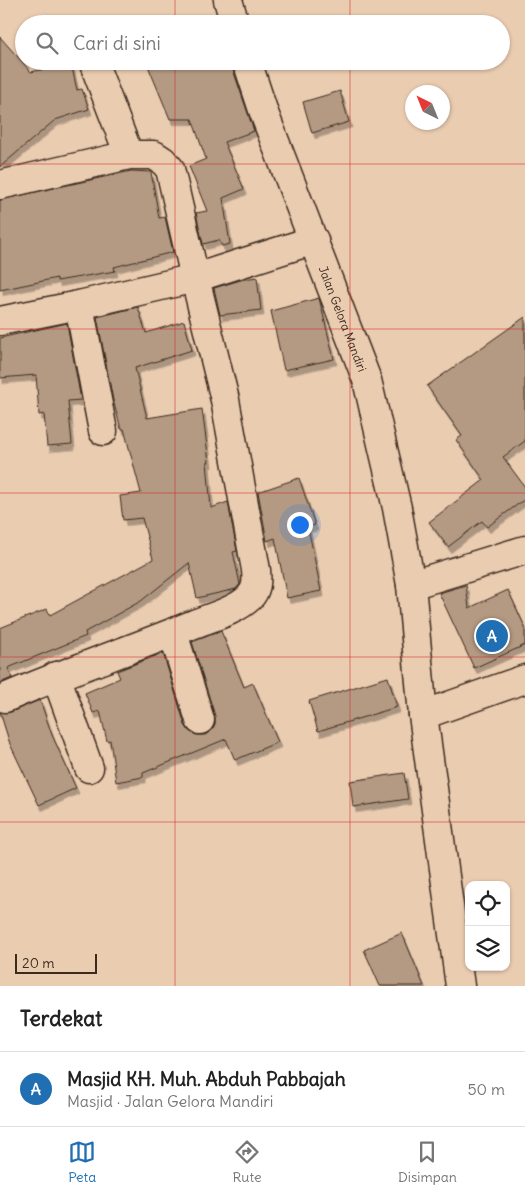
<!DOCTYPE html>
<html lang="id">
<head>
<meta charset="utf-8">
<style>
	:root { --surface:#fff; --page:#f2f2f2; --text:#222; --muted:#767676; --line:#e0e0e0; --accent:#1f6fb2 }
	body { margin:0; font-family:Delius,sans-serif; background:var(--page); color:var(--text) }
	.controls { position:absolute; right:15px; bottom:15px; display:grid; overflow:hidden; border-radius:10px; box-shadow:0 1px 4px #0004 }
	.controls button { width:45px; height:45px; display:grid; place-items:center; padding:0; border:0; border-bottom:1px solid var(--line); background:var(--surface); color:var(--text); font:25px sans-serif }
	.compass { position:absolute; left:405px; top:85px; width:45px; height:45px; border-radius:50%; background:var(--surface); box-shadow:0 1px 4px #0004; rotate:317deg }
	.scale { position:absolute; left:15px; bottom:12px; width:82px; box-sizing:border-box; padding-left:5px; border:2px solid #3b2a1e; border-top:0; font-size:14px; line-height:18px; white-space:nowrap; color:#3b2a1e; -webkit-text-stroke:4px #eaccb0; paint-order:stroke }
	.you { position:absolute; left:299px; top:524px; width:18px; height:18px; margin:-12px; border:4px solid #fff; border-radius:50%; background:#1a73e8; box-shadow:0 0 0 8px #1a73e833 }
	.badge { display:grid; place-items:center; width:32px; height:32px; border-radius:50%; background:var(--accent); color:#fff; font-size:16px; font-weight:700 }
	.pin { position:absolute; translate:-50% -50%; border:2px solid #fff; box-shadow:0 1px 5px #0006 }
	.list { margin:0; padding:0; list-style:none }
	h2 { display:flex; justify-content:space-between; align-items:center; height:65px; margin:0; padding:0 20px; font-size:21px }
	h2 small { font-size:16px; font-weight:400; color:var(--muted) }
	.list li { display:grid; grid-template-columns:32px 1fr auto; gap:15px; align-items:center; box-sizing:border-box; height:75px; padding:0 20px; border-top:1px solid var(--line) }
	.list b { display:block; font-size:19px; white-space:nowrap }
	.list p { margin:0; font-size:16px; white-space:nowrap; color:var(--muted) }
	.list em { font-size:16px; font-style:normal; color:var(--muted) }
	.icon { flex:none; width:28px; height:28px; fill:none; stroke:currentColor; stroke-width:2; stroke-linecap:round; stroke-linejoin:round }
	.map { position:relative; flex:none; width:525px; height:986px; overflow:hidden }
	.search { position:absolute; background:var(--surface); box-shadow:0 1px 4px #0004; left:15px; right:15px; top:15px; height:55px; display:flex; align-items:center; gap:12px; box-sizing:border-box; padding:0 18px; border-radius:28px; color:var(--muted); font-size:19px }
	.sheet { height:140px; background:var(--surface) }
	nav { display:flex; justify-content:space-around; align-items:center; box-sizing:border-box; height:70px; border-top:1px solid var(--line); background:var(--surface); font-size:14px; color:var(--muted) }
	nav a { display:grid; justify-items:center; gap:2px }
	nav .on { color:var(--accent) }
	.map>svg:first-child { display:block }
</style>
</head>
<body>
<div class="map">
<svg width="525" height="986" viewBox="0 0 525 986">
	<defs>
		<filter id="shadow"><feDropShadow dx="3" dy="5.5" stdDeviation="0" flood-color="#0004"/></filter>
	</defs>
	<rect width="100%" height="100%" fill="#eaccb0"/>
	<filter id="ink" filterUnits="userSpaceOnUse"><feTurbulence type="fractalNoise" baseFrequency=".02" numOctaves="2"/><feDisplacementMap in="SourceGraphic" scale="10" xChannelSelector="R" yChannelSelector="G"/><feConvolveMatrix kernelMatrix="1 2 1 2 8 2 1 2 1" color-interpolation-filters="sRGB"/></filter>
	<g filter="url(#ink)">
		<!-- building -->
		<g fill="#b49a83" stroke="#3b2a1e" filter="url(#shadow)">
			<path d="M0 37 31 72 71 63 77 90 82 89 89 109 55 120 0 167Z"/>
			<path d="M146 61H230L254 131 224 142 244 189 223 198 230 244 222 246 219 240 203 244 196 213 207 211 189 166 206 159 192 119H170Z"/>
			<path d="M340 91 349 122 312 133 303 102Z"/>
			<path d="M131 171 151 172 159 218 165 217 173 252 114 267 115 271 57 281V278L0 290V200Z"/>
			<path d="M257 277 261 310 220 315 214 288 244 279Z"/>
			<path d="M319 298 334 359 284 370 271 311Z"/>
			<path d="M138 307 146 333 184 321 192 350 135 368 147 418 202 409 209 462H207L211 508 228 502 237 551 233 552 240 584 236 589 197 598 189 563 141 601 85 632 86 636 8 668 12 678 0 683V628L47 609 50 615 153 559 142 518 123 520 120 496 141 493 124 429H121L113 400 97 317Z"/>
			<path d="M525 317V441L503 457 525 487V499L487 527 482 521 448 547 429 522 484 480 456 440 462 436 427 386Z"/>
			<path d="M67 323 81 400 68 401 72 444 47 446 44 414 39 415 36 375 0 378V338Z"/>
			<path d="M299 478 315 525 308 527 321 591 287 598 275 538 267 541 258 492Z"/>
			<path d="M466 585 469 608 508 590 525 627V645L474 668 439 593Z"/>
			<path d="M221 631 244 687 253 683 278 742 235 760 226 739 143 773V777L116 782 110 740 107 741 100 711 93 713 85 693 120 678 117 671 163 653 185 725 189 731 196 735H205L211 731 215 724V716L192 642Z"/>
			<path d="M388 677 397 707 318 731 309 701Z"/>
			<path d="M40 700 52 735 76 788 39 805 10 744 0 712H11Z"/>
			<path d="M404 773 408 799 353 807 350 781Z"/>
			<path d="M402 933 424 986H380L364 950Z"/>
		</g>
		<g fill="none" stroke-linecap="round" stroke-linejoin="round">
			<!-- minor casing -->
			<g stroke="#3b2a1e" stroke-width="31">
				<g id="minor">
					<path d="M228 0 235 24"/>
					<path id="s1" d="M247 61 264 113 367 380 397 508 411 585 423 715 460 986"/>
					<path d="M94 64 129 155"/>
					<path d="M0 185 129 155H154L163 161 170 169 195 278 225 400 256 570C257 581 257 590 249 598 235 611 212 617 194 624 131 650 67 671 5 698"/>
					<path d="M79 305 103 431"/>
					<path d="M0 321 79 305 195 278 314 240"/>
					<path d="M411 585 525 550"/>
					<path d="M173 633 200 720"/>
					<path d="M56 676 89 768"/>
					<path d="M423 715 525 679"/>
				</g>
			</g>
			<!-- minor -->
			<use href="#minor" stroke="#eaccb0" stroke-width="28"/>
		</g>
	</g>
	<!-- grid -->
	<path fill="none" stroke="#d62828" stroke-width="1" stroke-opacity="0.55" d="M175 0V24M350 0V24M175 61V986M350 61V986M0 164H525M0 329H525M0 493H525M0 657H525M0 822H525"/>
	<g text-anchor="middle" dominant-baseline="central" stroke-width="4" stroke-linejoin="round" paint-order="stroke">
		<!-- street labels -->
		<g font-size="12" fill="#3b2a1e" stroke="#eaccb0">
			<text stroke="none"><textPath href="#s1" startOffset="275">Jalan Gelora Mandiri</textPath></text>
		</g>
	</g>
</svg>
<div class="controls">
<button><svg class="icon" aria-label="locate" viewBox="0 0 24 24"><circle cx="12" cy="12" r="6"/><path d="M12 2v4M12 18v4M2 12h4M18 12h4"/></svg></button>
<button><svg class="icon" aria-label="layers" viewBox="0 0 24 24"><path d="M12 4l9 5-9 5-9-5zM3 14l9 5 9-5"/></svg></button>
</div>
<svg class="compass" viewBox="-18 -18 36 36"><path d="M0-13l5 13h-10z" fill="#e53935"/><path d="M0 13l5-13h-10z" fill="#767676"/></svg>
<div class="scale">20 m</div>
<div class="you"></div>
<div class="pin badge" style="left:492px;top:636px">A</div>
<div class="search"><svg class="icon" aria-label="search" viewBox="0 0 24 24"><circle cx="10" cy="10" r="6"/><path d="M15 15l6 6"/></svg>Cari di sini</div>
</div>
<section class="sheet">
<h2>Terdekat<small></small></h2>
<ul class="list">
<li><span class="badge">A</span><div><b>Masjid KH. Muh. Abduh Pabbajah</b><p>Masjid · Jalan Gelora Mandiri</p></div><em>50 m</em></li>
</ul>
</section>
<nav>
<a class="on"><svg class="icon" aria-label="map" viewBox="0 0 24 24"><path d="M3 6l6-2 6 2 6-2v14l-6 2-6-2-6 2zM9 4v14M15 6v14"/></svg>Peta</a>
<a><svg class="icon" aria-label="directions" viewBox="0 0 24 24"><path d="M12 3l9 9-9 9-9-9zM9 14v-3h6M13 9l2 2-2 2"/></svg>Rute</a>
<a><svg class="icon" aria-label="saved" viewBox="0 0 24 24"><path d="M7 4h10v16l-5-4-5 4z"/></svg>Disimpan</a>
</nav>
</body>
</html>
